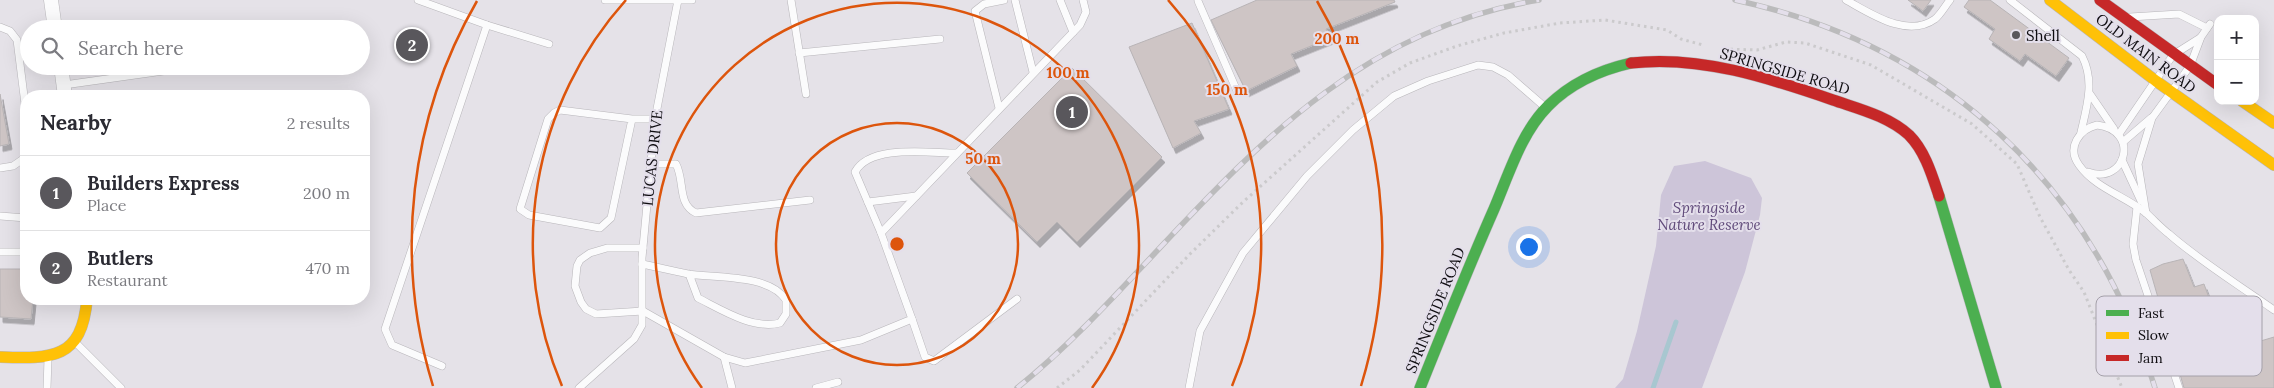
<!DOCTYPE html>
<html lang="en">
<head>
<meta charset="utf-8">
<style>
	:root { --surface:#fff; --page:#f2f2f3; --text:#2b2b33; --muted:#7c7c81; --line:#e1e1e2; --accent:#59575c }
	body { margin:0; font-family:Lora,serif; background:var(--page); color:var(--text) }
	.controls { position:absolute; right:15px; top:15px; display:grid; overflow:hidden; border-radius:10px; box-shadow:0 5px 20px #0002 }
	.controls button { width:45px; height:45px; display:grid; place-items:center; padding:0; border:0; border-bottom:1px solid var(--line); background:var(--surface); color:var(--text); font:25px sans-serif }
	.you { position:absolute; left:1528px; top:246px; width:18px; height:18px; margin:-12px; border:4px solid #fff; border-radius:50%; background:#1a73e8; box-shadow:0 0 0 8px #1a73e833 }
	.badge { display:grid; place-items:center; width:32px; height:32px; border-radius:50%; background:var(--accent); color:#fff; font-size:16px; font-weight:700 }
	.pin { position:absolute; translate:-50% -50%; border:2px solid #fff; box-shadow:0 1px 5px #0006 }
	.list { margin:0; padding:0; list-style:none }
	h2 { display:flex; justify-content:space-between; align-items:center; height:65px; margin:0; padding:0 20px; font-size:21px }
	h2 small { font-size:16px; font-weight:400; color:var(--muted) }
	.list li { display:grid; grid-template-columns:32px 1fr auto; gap:15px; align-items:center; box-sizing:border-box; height:75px; padding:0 20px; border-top:1px solid var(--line) }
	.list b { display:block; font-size:19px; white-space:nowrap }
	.list p { margin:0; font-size:16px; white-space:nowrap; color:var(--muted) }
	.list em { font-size:16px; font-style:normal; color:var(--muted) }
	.icon { flex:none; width:28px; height:28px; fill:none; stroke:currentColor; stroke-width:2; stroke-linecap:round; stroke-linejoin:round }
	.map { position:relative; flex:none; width:2274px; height:388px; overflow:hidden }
	.search { position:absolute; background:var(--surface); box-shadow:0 5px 20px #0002; left:20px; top:20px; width:350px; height:55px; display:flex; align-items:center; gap:12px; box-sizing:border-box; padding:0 18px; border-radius:28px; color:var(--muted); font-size:19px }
	.panel { position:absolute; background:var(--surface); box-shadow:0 5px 20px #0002; left:20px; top:90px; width:350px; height:215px; border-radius:20px }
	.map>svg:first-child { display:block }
</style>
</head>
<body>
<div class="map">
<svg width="2274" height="388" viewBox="0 0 2274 388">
	<defs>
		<filter id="shadow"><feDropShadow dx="3" dy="5.5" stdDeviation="0" flood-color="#0004"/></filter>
	</defs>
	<rect width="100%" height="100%" fill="#e5e2e8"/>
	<!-- green -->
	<path fill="#cdc5d9" d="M1705 161 1751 178 1762 198 1760 215 1745 272 1702 388H1615L1623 379 1637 331 1656 246 1661 195 1674 166Z"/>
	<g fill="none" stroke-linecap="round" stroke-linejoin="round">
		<!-- stream -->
		<path stroke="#a8c7d0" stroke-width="5" d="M1653 388 1676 322"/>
	</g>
	<!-- building -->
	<g fill="#cec5c5" stroke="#b8b4b6" filter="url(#shadow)">
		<path d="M1257 0H1394L1395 2 1326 29 1331 38 1291 54 1297 66 1246 91 1211 20Z"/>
		<path d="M1908 0H1931L1923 11Z"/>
		<path d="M1969 0H1990L2069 58 2056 76 2025 54 2020 61 1989 39 1995 29 1964 7Z"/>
		<path d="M1192 23 1229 109 1194 121 1201 133 1173 148 1129 47Z"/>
		<path d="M1072 68 1162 157 1077 242 1057 222 1037 242 967 173Z"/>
		<path d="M0 94 9 144 0 146Z"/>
		<path d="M2183 259 2194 287 2204 284 2222 334 2237 329 2244 346 2274 337V388H2184L2150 270 2163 264Z"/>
		<path d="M0 269H26V299H33L31 319 0 317Z"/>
	</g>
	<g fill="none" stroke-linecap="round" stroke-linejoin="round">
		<!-- lane casing -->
		<g stroke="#b8b6ba" stroke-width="8">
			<g id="lane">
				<path d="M418 0 487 25 549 44"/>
				<path d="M605 0H692"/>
				<path d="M791 0 806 94"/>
				<path d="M1015 0 1033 72"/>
				<path d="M1060 0 1073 32"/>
				<path d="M1846 0C1870 13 1907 39 1935 19 1941 14 1945 6 1950 0"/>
				<path d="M2010 0 2082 56C2095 81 2087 106 2081 132"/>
				<path d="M1198 1 1237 91"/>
				<path d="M2130 17 2179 14 2207 28"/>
				<path d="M0 27 10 31 17 40 26 112"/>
				<path d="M799 53 940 39"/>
				<path d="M64 85 199 66"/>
				<path d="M2090 94 2114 129"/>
				<path d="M999 108 975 11 984 4 1004 0"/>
				<path d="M632 119 611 218 600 228 529 215 520 209 548 119 554 113 560 110 632 119H655"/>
				<path d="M2119 134 2173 55 2200 38"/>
				<path d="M2123 142 2151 118"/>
				<path d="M2122 160 2141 201"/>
				<path d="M651 164H676C685 181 677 204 696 213L810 200"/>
				<path d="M0 168 13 166 26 157"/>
				<path d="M2088 172C2126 186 2141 130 2097 125 2080 129 2066 147 2079 165 2095 188 2125 196 2146 213 2154 220 2161 228 2169 234 2201 262 2239 285 2274 310"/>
				<path d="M868 202 916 196"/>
				<path d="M2137 207 2133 244 2136 260 2179 388"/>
				<path d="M2146 213 2138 164 2152 118 2190 66 2201 37 2210 24"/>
				<path d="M0 216 26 218"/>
				<path d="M881 233 855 172C870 144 929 153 956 153"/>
				<path d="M643 248H607L590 253 580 260 577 266 575 286 581 302 586 309 596 314 643 311 724 357 745 363 861 340 912 319 881 233 1080 25 1086 12 1083 0"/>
				<path d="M0 252H20L26 250"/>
				<path d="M642 264C657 267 672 271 688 274 714 278 770 274 786 300V314L780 323C753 330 722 310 698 298L689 274"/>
				<path d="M912 319 925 357 934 361 1017 299"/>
				<path d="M76 343 121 388"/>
				<path d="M724 357 732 388"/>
				<path d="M442 366 392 345 385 329 487 25"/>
				<path d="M47 388 48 359"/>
				<path d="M579 388 634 339 642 325V258L655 119 678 0"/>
				<path d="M816 388 838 382"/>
				<path d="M1189 388 1200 331 1243 253 1307 176 1353 130 1394 96 1428 81 1478 65 1493 67 1508 75 1546 108"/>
			</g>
		</g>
		<!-- street casing -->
		<g stroke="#b8b6ba" stroke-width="15">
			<g id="street">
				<path d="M51 0 55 29"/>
				<path d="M61 66 65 96"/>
			</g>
		</g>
		<!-- fast casing -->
		<g stroke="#b8b6ba" stroke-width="12">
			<g id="fast">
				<path d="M1939 196 1996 388"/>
				<path d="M1420 388C1444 328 1468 268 1494 209 1509 174 1521 133 1548 106 1571 83 1600 70 1631 63"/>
			</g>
		</g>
		<!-- slow casing -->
		<g stroke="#b8b6ba" stroke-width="12">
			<g id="slow">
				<path d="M2050 0 2156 81 2274 165"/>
				<path d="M2242 101 2274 123"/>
				<path d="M0 357C52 359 82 359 87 299"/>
			</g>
		</g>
		<!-- jam casing -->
		<g stroke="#b8b6ba" stroke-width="12">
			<g id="jam">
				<path d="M2100 0 2218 85"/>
				<path d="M1631 63C1700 55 1769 78 1833 100 1859 109 1888 116 1909 135 1925 151 1932 175 1939 196"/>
			</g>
		</g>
		<!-- path -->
		<g stroke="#cbcacc" stroke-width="3" stroke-dasharray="2.5 4" stroke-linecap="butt">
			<path d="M1724 49 1757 50 1786 42 1805 43 1871 65 1972 124 2017 164 2040 217 2069 270 2084 292 2122 388"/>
			<path d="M1057 388 1080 370 1190 254 1243 202 1377 82 1410 63 1457 46 1504 33 1560 23 1605 20 1667 30 1681 39 1703 45"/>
		</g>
		<!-- lane -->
		<use href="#lane" stroke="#fbfbfc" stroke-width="7"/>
		<!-- street -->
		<use href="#street" stroke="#fbfbfc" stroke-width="14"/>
		<!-- fast -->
		<use href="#fast" stroke="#4caf50" stroke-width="11"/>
		<!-- slow -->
		<use href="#slow" stroke="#ffc107" stroke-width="11"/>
		<!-- jam -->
		<use href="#jam" stroke="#c62828" stroke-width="11"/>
		<!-- rail casing -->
		<g stroke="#bbbbbc" stroke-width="5.5">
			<g id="rail">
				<path d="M1735 0C1944 45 2092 183 2155 388"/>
				<path d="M1017 388C1067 348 1111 300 1155 253 1266 134 1370 28 1539 0"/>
			</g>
		</g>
		<!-- rail -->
		<use href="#rail" stroke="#e4dfeb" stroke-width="4" stroke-dasharray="11" stroke-linecap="butt"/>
	</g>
	<!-- distance rings -->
	<g fill="none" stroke="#dd550c" stroke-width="2.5">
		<circle cx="897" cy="244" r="121"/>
		<path d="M702 388A242 242 0 1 1 1092 388"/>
		<path d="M562 386A364 364 0 0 1 626 0M1168 0A364 364 0 0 1 1232 386"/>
		<path d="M433 386A485 485 0 0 1 477 1M1317 1A485 485 0 0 1 1361 386"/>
	</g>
	<!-- markers -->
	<circle fill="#59575c" stroke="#e4dfeb" stroke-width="2" cx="2016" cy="35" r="5"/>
	<g text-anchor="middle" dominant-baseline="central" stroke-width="4" stroke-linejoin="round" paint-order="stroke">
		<!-- poi labels -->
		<g font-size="15" fill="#0e0c10" stroke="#e4dfeb" text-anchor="start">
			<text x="2026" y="35">Shell</text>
		</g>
		<!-- street labels -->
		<g font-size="15" fill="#0e0c10" stroke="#e4dfeb">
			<text transform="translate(2146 53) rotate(37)">OLD MAIN ROAD</text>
			<text transform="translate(1785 71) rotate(16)">SPRINGSIDE ROAD</text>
			<text transform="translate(652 158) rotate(-84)">LUCAS DRIVE</text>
			<text transform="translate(1435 310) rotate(-68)">SPRINGSIDE ROAD</text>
		</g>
		<!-- park labels -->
		<g font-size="15" font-style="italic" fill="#604a7a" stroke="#e4dfeb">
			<text x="1709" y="207">Springside<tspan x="1709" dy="17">Nature Reserve</tspan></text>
		</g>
	</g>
	<!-- legend -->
	<rect x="2096" y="296" width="166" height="80" rx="8" fill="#e4dfeb" stroke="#a4a0a9" stroke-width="1"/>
	<rect x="2106" y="310" width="23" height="6" fill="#4caf50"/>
	<rect x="2106" y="332" width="23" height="7" fill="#ffc107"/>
	<rect x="2106" y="355" width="23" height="6" fill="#c62828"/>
	<g font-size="14" fill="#0e0c10">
		<text x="2138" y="318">Fast</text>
		<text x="2138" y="340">Slow</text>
		<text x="2138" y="363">Jam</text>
	</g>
	<circle cx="897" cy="244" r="8" fill="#dd550c" stroke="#e4dfeb" stroke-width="2.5"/>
	<g font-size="15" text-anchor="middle" font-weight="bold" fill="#dd550c" stroke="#e4dfeb" stroke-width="4" stroke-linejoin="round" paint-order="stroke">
		<text x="1337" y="44">200 m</text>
		<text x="1068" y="78">100 m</text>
		<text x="1227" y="95">150 m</text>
		<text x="983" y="164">50 m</text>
	</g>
</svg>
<div class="controls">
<button>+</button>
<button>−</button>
</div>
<div class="you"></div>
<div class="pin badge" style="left:1072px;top:112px">1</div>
<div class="pin badge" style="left:412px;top:45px">2</div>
<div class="search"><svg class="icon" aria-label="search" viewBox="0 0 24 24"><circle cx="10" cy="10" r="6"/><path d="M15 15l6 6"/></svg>Search here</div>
<section class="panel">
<h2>Nearby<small>2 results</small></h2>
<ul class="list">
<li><span class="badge">1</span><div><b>Builders Express</b><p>Place</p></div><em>200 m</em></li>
<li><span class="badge">2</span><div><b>Butlers</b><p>Restaurant</p></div><em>470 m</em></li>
</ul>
</section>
</div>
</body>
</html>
